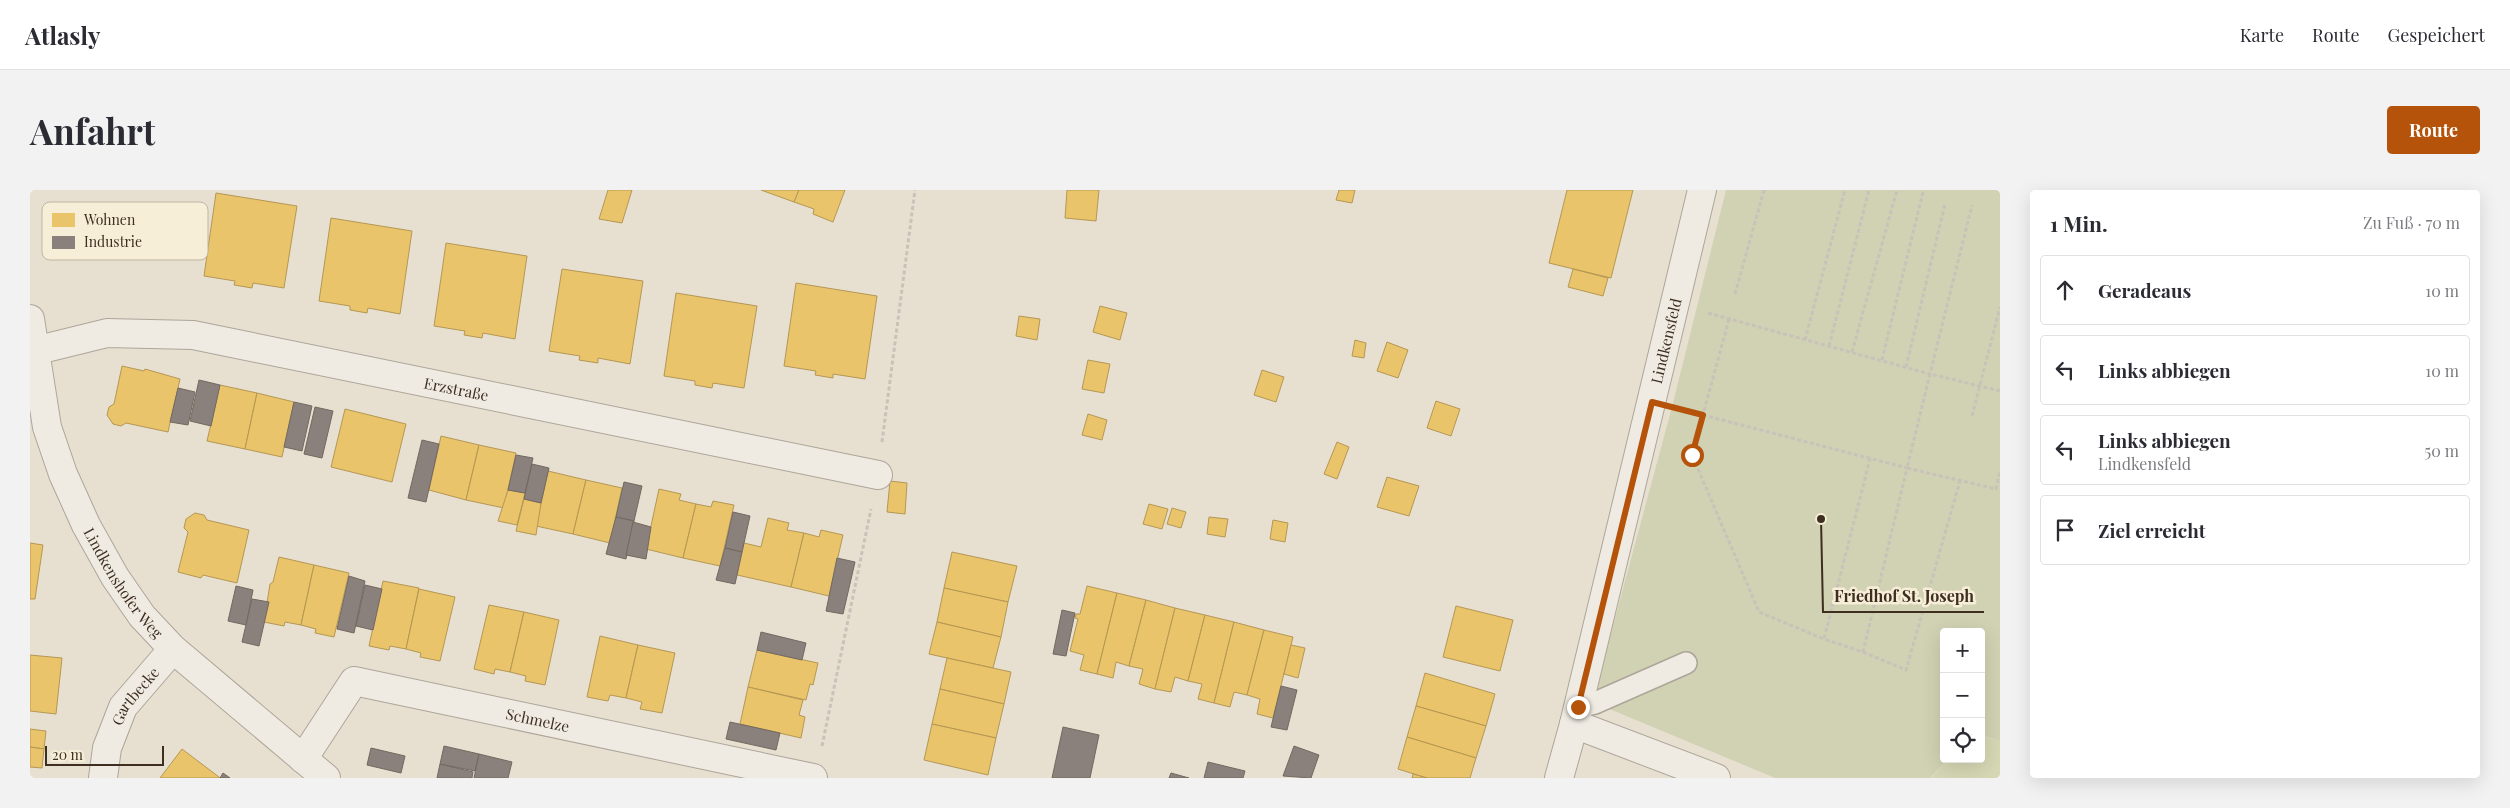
<!DOCTYPE html>
<html lang="de">
<head>
<meta charset="utf-8">
<style>
	:root { --surface:#fff; --page:#f2f2f3; --text:#2b2b33; --muted:#7c7c81; --line:#e1e1e2; --accent:#b45309 }
	body { margin:0; font-family:"Playfair Display",serif; background:var(--page); color:var(--text) }
	.controls { position:absolute; right:15px; bottom:15px; display:grid; overflow:hidden; border-radius:5px; box-shadow:0 5px 20px #0002 }
	.controls button { width:45px; height:45px; display:grid; place-items:center; padding:0; border:0; border-bottom:1px solid var(--line); background:var(--surface); color:var(--text); font:25px sans-serif }
	.scale { position:absolute; left:15px; bottom:12px; width:119px; box-sizing:border-box; padding-left:5px; border:2px solid #3d2e20; border-top:0; font-size:14px; line-height:18px; white-space:nowrap; color:#3d2e20; -webkit-text-stroke:4px #f7eed8; paint-order:stroke }
	.stop { position:absolute; width:15px; height:15px; margin:-11px; border:4px solid #b45309; border-radius:50%; background:#fff }
	.stop.end { background:#b45309; border-color:#fff; box-shadow:0 1px 5px #0008 }
	.list { margin:0; padding:0; list-style:none }
	h2 { display:flex; justify-content:space-between; align-items:center; height:65px; margin:0; padding:0 20px; font-size:21px }
	h2 small { font-size:16px; font-weight:400; color:var(--muted) }
	.list li { display:grid; grid-template-columns:32px 1fr auto; gap:15px; align-items:center; box-sizing:border-box; height:70px; margin:0 10px 10px; padding:0 10px; border:1px solid var(--line); border-radius:5px }
	.list b { display:block; font-size:19px; white-space:nowrap }
	.list p { margin:0; font-size:16px; white-space:nowrap; color:var(--muted) }
	.list em { font-size:16px; font-style:normal; color:var(--muted) }
	.icon { flex:none; width:28px; height:28px; fill:none; stroke:currentColor; stroke-width:2; stroke-linecap:round; stroke-linejoin:round }
	.map { position:relative; flex:none; width:1970px; height:588px; overflow:hidden; border-radius:5px }
	header { display:flex; align-items:center; gap:30px; box-sizing:border-box; height:70px; padding:0 25px; background:var(--surface); border-bottom:1px solid var(--line) }
	header strong { font-size:24px }
	nav { display:flex; gap:28px; margin-inline-start:auto; font-size:18px }
	.intro { display:flex; align-items:center; justify-content:space-between; box-sizing:border-box; height:120px; padding:0 30px }
	h1 { margin:0; font-size:35px }
	.button { padding:12px 22px; border-radius:5px; background:var(--accent); color:#fff; font-size:18px; font-weight:700 }
	main { display:flex; gap:30px; padding:0 30px }
	aside { flex:1; background:var(--surface); border-radius:5px; box-shadow:0 5px 20px #0002 }
	.map>svg:first-child { display:block }
</style>
</head>
<body>
<header>
<strong>Atlasly</strong>
<nav><a>Karte</a><a>Route</a><a>Gespeichert</a></nav>
</header>
<div class="intro"><h1>Anfahrt</h1><a class="button">Route</a></div>
<main>
<div class="map">
<svg width="1970" height="588" viewBox="0 0 1970 588">
	<rect width="100%" height="100%" fill="#e7e0d1"/>
	<!-- green -->
	<path fill="#d6d7b3" d="M1951 546 1970 551V588H1901L1918 569H1951Z"/>
	<!-- cemetery -->
	<path fill="#d1d1b3" d="M1696 0H1970V551L1951 545V442H1914V569H1918L1900 588H1745L1565 513 1574 469 1642 217Z"/>
	<!-- homes -->
	<g fill="#e9c46a" stroke="#b59754">
		<path d="M578 0H602L592 33 569 29Z"/>
		<path d="M731 0H769L764 12Z"/>
		<path d="M769 0H815L803 32 783 24 784 19 764 12Z"/>
		<path d="M1037 0H1069L1066 31 1035 28Z"/>
		<path d="M1309 0H1325L1322 13 1306 10Z"/>
		<path d="M1537 0H1603L1581 88 1519 73Z"/>
		<path d="M186 3 267 16 254 98 223 93 222 98 204 95 205 91 174 86Z"/>
		<path d="M301 28 382 41 370 124 338 118 337 123 320 120V116L289 111Z"/>
		<path d="M416 53 497 66 485 149 453 143 452 148 434 145 435 141 404 136Z"/>
		<path d="M532 79 613 91 600 174 568 168V173L549 170 550 166 519 161Z"/>
		<path d="M1543 79 1578 88 1573 106 1538 97Z"/>
		<path d="M766 93 847 106 835 189 803 184V188L785 185 786 181 754 176Z"/>
		<path d="M646 103 727 116 714 198 683 193 682 198 665 195V191L634 186Z"/>
		<path d="M1070 116 1097 123 1090 150 1063 142Z"/>
		<path d="M989 126 1010 129 1007 150 986 146Z"/>
		<path d="M1325 150 1336 153 1334 168 1322 166Z"/>
		<path d="M1357 152 1378 160 1368 188 1347 181Z"/>
		<path d="M1058 170 1080 174 1074 203 1052 199Z"/>
		<path d="M92 176 114 181 115 179 150 189 138 242 96 233 91 236 83 234 77 225 79 217 84 214Z"/>
		<path d="M1232 180 1254 187 1246 212 1224 205Z"/>
		<path d="M190 195 227 203 215 259 177 251Z"/>
		<path d="M227 203 264 212 252 267 215 259Z"/>
		<path d="M1406 211 1430 219 1421 246 1397 238Z"/>
		<path d="M315 219 376 234 362 292 301 277Z"/>
		<path d="M1058 224 1077 230 1072 250 1052 245Z"/>
		<path d="M411 246 449 255 436 310 399 300Z"/>
		<path d="M1307 252 1319 257 1307 289 1294 284Z"/>
		<path d="M449 255 486 263 474 318 436 310Z"/>
		<path d="M518 281 556 290 543 344 506 336Z"/>
		<path d="M1357 287 1389 296 1379 326 1347 317Z"/>
		<path d="M556 290 592 298 580 353 543 344Z"/>
		<path d="M860 291 877 293 875 324 857 322Z"/>
		<path d="M629 299 651 304 649 310 666 314 653 368 616 359Z"/>
		<path d="M478 300 495 303 487 335 468 331Z"/>
		<path d="M494 309 511 313 506 345 486 341Z"/>
		<path d="M683 311 704 315 690 376 653 368 666 314 681 317Z"/>
		<path d="M1119 314 1138 319 1132 339 1113 334Z"/>
		<path d="M1142 318 1156 322 1151 338 1137 334Z"/>
		<path d="M165 323 174 325 177 330 219 340 207 393 173 385 171 388 148 382 158 342 154 338 156 329Z"/>
		<path d="M1179 327 1198 329 1195 347 1177 344Z"/>
		<path d="M738 328 759 333 757 340 774 343 761 397 707 385 714 353 731 357Z"/>
		<path d="M1243 330 1258 333 1255 352 1240 349Z"/>
		<path d="M791 340 813 345 799 406 761 397 774 343 789 347Z"/>
		<path d="M0 353 13 355 5 409H0Z"/>
		<path d="M922 362 987 376 978 412 914 398Z"/>
		<path d="M249 367 284 375 271 435 255 432 254 436 234 432 240 394 243 392Z"/>
		<path d="M284 375 319 383 304 447 285 443 286 439 271 435Z"/>
		<path d="M353 391 389 398 376 459 360 456 359 460 339 456Z"/>
		<path d="M1057 396 1087 403 1067 484 1050 480 1054 465 1040 461 1048 429 1045 428 1046 424H1050Z"/>
		<path d="M914 398 978 412 971 447 907 432Z"/>
		<path d="M389 399 425 407 410 471 390 467 391 463 376 459Z"/>
		<path d="M1087 403 1116 410 1099 476 1086 472 1083 488 1067 484Z"/>
		<path d="M1116 410 1145 418 1125 499 1109 494 1113 479 1099 476Z"/>
		<path d="M459 415 494 422 480 482 465 479 464 484 444 479Z"/>
		<path d="M1426 416 1483 430 1470 481 1413 467Z"/>
		<path d="M1145 418 1175 425 1158 491 1145 487 1141 502 1125 499Z"/>
		<path d="M494 422 529 430 515 495 495 491 496 486 480 482Z"/>
		<path d="M1175 425 1204 432 1184 513 1168 509 1172 494 1158 491Z"/>
		<path d="M907 432 971 447 963 478 899 464Z"/>
		<path d="M1204 432 1234 440 1217 505 1204 502 1200 517 1184 513Z"/>
		<path d="M1234 440 1263 447 1243 528 1227 524 1230 509 1217 505Z"/>
		<path d="M570 446 608 455 596 508 580 505 578 511 557 507Z"/>
		<path d="M608 455 645 463 632 523 610 519 612 512 596 508Z"/>
		<path d="M1261 455 1275 458 1268 488 1254 484Z"/>
		<path d="M727 460 788 473 783 495 780 494 776 510 718 497Z"/>
		<path d="M0 465 32 468 26 524 0 521Z"/>
		<path d="M917 468 981 482 974 514 910 499Z"/>
		<path d="M1395 483 1465 504 1456 536 1386 516Z"/>
		<path d="M718 497 773 510 769 525 775 527 771 548 710 534Z"/>
		<path d="M910 499 974 514 966 548 902 534Z"/>
		<path d="M1386 516 1456 536 1446 568 1377 547Z"/>
		<path d="M902 534 966 548 958 585 894 570Z"/>
		<path d="M0 539 16 541 14 559 0 557Z"/>
		<path d="M1377 547 1446 568 1440 588H1397L1368 579Z"/>
		<path d="M0 557 14 559 12 578 0 577Z"/>
		<path d="M152 559 189 587 190 588H130Z"/>
		<path d="M1383 584 1397 588H1382Z"/>
	</g>
	<!-- industry -->
	<g fill="#8a817c" stroke="#736860">
		<path d="M169 190 190 195 181 236 160 231Z"/>
		<path d="M148 198 165 202 158 235 140 232Z"/>
		<path d="M264 212 282 216 272 261 254 257Z"/>
		<path d="M285 217 303 221 292 268 274 264Z"/>
		<path d="M392 250 409 254 396 312 378 308Z"/>
		<path d="M486 265 503 268 495 303 478 300Z"/>
		<path d="M502 274 519 278 511 313 494 309Z"/>
		<path d="M594 292 612 296 604 331 586 327Z"/>
		<path d="M703 322 720 326 712 362 695 358Z"/>
		<path d="M586 327 604 331 596 369 576 364Z"/>
		<path d="M603 332 621 337 616 369 596 365Z"/>
		<path d="M695 358 712 362 705 394 686 390Z"/>
		<path d="M807 368 825 372 813 424 796 421Z"/>
		<path d="M319 386 335 391 324 443 307 439Z"/>
		<path d="M335 395 352 399 343 440 326 436Z"/>
		<path d="M206 396 223 400 216 435 198 431Z"/>
		<path d="M222 409 239 412 229 456 212 452Z"/>
		<path d="M1032 420 1045 423 1036 466 1023 464Z"/>
		<path d="M731 442 776 453 772 470 727 460Z"/>
		<path d="M1251 496 1267 500 1257 540 1241 537Z"/>
		<path d="M700 532 750 543 746 560 696 549Z"/>
		<path d="M1033 537 1069 545 1060 588H1022Z"/>
		<path d="M414 556 449 564 445 581 410 574Z"/>
		<path d="M1264 556 1289 565 1281 588 1253 586Z"/>
		<path d="M341 558 375 566 371 583 337 575Z"/>
		<path d="M449 564 482 572 478 588H444Z"/>
		<path d="M1178 572 1215 581 1213 588H1174Z"/>
		<path d="M410 574 443 582 442 588H407Z"/>
		<path d="M193 583 200 588H190Z"/>
		<path d="M1141 583 1159 588H1139Z"/>
	</g>
	<g fill="none" stroke-linecap="round" stroke-linejoin="round">
		<!-- lane casing -->
		<g stroke="#ada599" stroke-width="24">
			<path id="lane" d="M1548 517 1565 513 1656 473"/>
		</g>
		<!-- street casing -->
		<g stroke="#ada599" stroke-width="30">
			<g id="street">
				<path id="s1" d="M0 129 17 237 33 284 56 335 85 387 112 426 143 459 296 588"/>
				<path id="s2" d="M4 161 77 143 163 145 848 285"/>
				<path d="M1544 534 1686 588"/>
				<path id="s3" d="M273 569 324 491 783 588"/>
				<path id="s4" d="M73 588 77 558 93 517 143 459"/>
				<path id="s5" d="M1529 588 1544 534 1672 0"/>
			</g>
		</g>
		<!-- path -->
		<g stroke="#c8c2b9" stroke-width="3" stroke-dasharray="4 2.5" stroke-linecap="butt">
			<path d="M1705 104 1734 0"/>
			<path d="M1678 123 1900 184 1942 15"/>
			<path d="M1699 129 1662 265 1729 422 1794 449"/>
			<path d="M1775 150 1815 0"/>
			<path d="M1799 156 1839 0"/>
			<path d="M1822 162 1867 0"/>
			<path d="M1852 170 1893 2"/>
			<path d="M1876 177 1915 14"/>
			<path d="M1970 201 1900 184 1877 278 1966 299 1970 281"/>
			<path d="M1654 220 1877 278 1833 462 1794 449 1840 269"/>
			<path d="M1942 226 1970 117"/>
			<path d="M852 252 885 0"/>
			<path d="M1833 462 1876 480 1930 291"/>
			<path d="M792 556 841 319"/>
		</g>
		<!-- lane -->
		<use href="#lane" stroke="#efebe3" stroke-width="21"/>
		<!-- street -->
		<use href="#street" stroke="#efebe3" stroke-width="28"/>
	</g>
	<g fill="none" stroke-linecap="round" stroke-linejoin="round">
		<!-- route -->
		<path stroke="#b45309" stroke-width="6" d="M1548 517 1622 212 1673 225 1662 265"/>
	</g>
	<g text-anchor="middle" dominant-baseline="central" stroke-width="5" stroke-linejoin="round" paint-order="stroke">
		<!-- street labels -->
		<g font-size="15" fill="#3d2e20" stroke="#f7eed8">
			<text stroke="none"><textPath href="#s5" startOffset="450">Lindkensfeld</textPath></text>
			<text stroke="none"><textPath href="#s2" startOffset="430">Erzstraße</textPath></text>
			<text stroke="none"><textPath href="#s1" startOffset="284">Lindkenshofer Weg</textPath></text>
			<text stroke="none"><textPath href="#s4" startOffset="90">Gartbecke</textPath></text>
			<text stroke="none"><textPath href="#s3" startOffset="281">Schmelze</textPath></text>
		</g>
	</g>
	<!-- legend -->
	<rect x="12" y="12" width="166" height="58" rx="8" fill="#f7eed8" stroke="#bfb4a1" stroke-width="1"/>
	<rect x="22" y="23" width="23" height="14" fill="#e9c46a"/>
	<rect x="22" y="46" width="23" height="13" fill="#8a817c"/>
	<g font-size="14" fill="#3d2e20">
		<text x="54" y="35">Wohnen</text>
		<text x="54" y="57">Industrie</text>
	</g>
	<!-- callouts -->
	<path fill="none" stroke="#3d2e20" stroke-width="2" d="M1791 329L1793 422H1954"/>
	<circle fill="#3d2e20" stroke="#f7eed8" stroke-width="2" cx="1791" cy="329" r="5"/>
	<g font-size="16" text-anchor="middle" font-weight="bold" fill="#3d2e20" stroke="#f7eed8" stroke-width="5" stroke-linejoin="round" paint-order="stroke">
		<text x="1874" y="412">Friedhof St. Joseph</text>
	</g>
</svg>
<div class="controls">
<button>+</button>
<button>−</button>
<button><svg class="icon" aria-label="locate" viewBox="0 0 24 24"><circle cx="12" cy="12" r="6"/><path d="M12 2v4M12 18v4M2 12h4M18 12h4"/></svg></button>
</div>
<div class="scale">20 m</div>
<div class="stop" style="left:1662px;top:265px"></div>
<div class="stop end" style="left:1548px;top:517px"></div>
</div>
<aside>
<h2>1 Min.<small>Zu Fuß · 70 m</small></h2>
<ul class="list">
<li><svg class="icon" aria-label="ahead" viewBox="0 0 24 24"><path d="M12 20V5M6 11l6-6 6 6"/></svg><div><b>Geradeaus</b></div><em>10 m</em></li>
<li><svg class="icon" aria-label="left" viewBox="0 0 24 24"><path d="M17 20v-9H6M10 6l-5 5 5 5"/></svg><div><b>Links abbiegen</b></div><em>10 m</em></li>
<li><svg class="icon" aria-label="left" viewBox="0 0 24 24"><path d="M17 20v-9H6M10 6l-5 5 5 5"/></svg><div><b>Links abbiegen</b><p>Lindkensfeld</p></div><em>50 m</em></li>
<li><svg class="icon" aria-label="arrive" viewBox="0 0 24 24"><path d="M6 21V4h12l-3 4 3 4H6"/></svg><div><b>Ziel erreicht</b></div></li>
</ul>
</aside>
</main>
</body>
</html>
